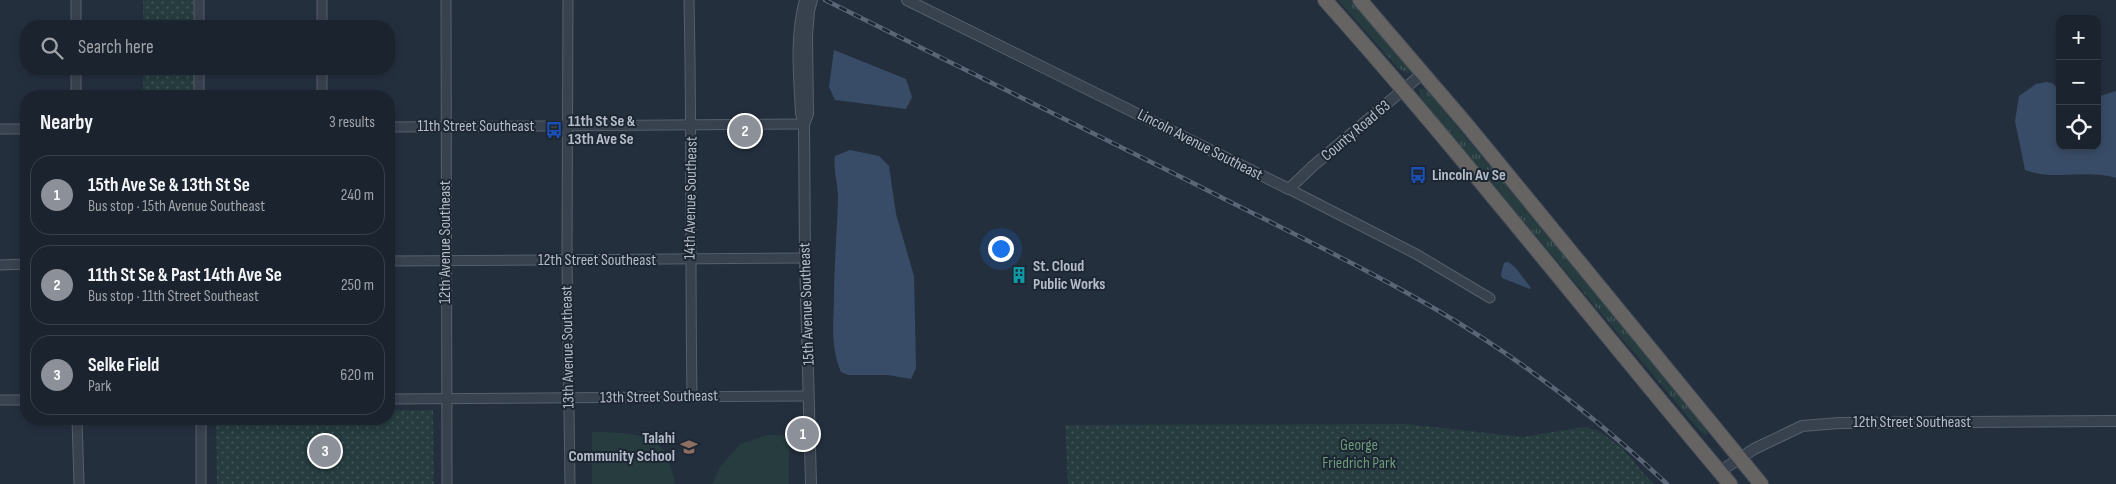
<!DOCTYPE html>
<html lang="en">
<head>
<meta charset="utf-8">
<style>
	:root { --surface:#1b232e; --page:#242b36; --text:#f1f3f6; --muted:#a0a4aa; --line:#39404a; --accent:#8c9099 }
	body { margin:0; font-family:"Sofia Sans Condensed",sans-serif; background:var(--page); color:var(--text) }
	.controls { position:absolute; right:15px; top:15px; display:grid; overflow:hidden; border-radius:10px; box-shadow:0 2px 8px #0003 }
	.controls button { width:45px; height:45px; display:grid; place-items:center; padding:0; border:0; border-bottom:1px solid var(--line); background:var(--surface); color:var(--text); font:25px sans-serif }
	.you { position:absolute; left:1000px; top:248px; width:18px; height:18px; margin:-12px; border:4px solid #fff; border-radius:50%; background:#1a73e8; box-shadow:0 0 0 8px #1a73e833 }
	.badge { display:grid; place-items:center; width:32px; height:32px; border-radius:50%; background:var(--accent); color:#fff; font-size:16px; font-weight:700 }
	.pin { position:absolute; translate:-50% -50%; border:2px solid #fff; box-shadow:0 1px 5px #0006 }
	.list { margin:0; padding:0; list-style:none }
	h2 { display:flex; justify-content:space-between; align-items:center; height:65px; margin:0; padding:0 20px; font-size:21px }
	h2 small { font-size:16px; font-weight:400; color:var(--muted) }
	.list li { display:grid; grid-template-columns:32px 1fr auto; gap:15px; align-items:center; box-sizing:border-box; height:80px; margin:0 10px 10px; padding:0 10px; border:1px solid var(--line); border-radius:20px }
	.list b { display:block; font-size:19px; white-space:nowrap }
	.list p { margin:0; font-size:16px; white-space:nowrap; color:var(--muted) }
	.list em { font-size:16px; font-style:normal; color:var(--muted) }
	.icon { flex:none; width:28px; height:28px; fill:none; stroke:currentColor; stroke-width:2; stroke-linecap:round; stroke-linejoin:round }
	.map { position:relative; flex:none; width:2116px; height:484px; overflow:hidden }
	.search { position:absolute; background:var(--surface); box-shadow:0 2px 8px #0003; left:20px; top:20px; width:375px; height:55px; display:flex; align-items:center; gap:12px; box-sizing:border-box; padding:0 18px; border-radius:20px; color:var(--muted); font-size:19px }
	.panel { position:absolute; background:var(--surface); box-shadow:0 2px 8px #0003; left:20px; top:90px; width:375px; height:335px; border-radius:20px }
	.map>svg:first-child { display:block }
</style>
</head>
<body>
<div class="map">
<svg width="2116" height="484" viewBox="0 0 2116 484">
	<defs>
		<pattern id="grass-tufts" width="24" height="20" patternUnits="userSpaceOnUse" patternTransform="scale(1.25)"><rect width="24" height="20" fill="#263c3f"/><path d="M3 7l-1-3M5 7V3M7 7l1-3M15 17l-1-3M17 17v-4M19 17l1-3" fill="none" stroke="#435659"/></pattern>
		<pattern id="park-dots" width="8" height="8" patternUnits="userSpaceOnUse" patternTransform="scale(1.25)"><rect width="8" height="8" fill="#263c3f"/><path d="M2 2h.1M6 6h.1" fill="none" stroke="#435659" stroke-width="1.8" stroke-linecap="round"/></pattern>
	</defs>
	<rect width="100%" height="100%" fill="#242f3e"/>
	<!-- grass -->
	<g fill="url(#grass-tufts)">
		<path d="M1338 0H1352L1405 59 1410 71 1409 74 1398 68Z"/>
		<path d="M1419 88 1426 90 1435 100 1517 199 1558 245 1706 426 1709 432 1705 435 1700 431 1420 98Z"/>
	</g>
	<!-- park -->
	<g fill="url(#park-dots)">
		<rect x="143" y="0" width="50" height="26"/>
		<rect x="143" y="69" width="51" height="27"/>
		<path d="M389 410H433L434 484H217L216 419H389Z"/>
		<path d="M1407 424 1522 437 1584 427 1599 431 1622 448 1653 484H1068L1065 425Z"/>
	</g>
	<!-- pitch -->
	<g fill="#263c3f">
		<path d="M592 432C609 432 648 432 659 445 669 455 672 471 675 484H592Z"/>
		<path d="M767 435H789V484H712L720 467 740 444Z"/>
	</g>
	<!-- water -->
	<g fill="#394c67">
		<path d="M834 50 906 79 912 97 906 109 835 100 829 87Z"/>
		<path d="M2046 82 2052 83 2060 90V146H2097V97L2116 91V178C2086 169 2055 181 2025 170L2015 121 2019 96 2036 84Z"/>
		<path d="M850 150 879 156 889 166 896 214 914 276 916 368 911 379 888 375H848L841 372C831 348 833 326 834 301 834 266 837 232 838 198 838 183 833 170 835 156Z"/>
		<path d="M1508 262 1515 267 1531 288 1530 289 1502 278 1501 274 1504 263Z"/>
	</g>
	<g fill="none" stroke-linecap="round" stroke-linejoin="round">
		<!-- minor casing -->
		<g stroke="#565f6c" stroke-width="11">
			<g id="minor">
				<path d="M76 0V26"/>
				<path d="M199 0V26"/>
				<path d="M446 0 447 484"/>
				<path d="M568 0 567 260 570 484"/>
				<path d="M689 0C692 132 690 264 692 396"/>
				<path d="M322 26V0"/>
				<path d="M76 69V96"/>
				<path d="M199 69V96"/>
				<path d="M322 96V69"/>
				<path d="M389 127 804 124"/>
				<path d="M0 129H26"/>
				<path d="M1289 189 1416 254 1490 298"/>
				<path d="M389 261 805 258"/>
				<path d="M0 265 26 264"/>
				<path d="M389 399 809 396"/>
				<path d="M0 400H26"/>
				<path d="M77 419 79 484"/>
				<path d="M201 419V484"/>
			</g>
		</g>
		<!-- tertiary casing -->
		<g stroke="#565f6c" stroke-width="12">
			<g id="tertiary">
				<path d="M805 0C795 37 799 75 801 113L804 124 805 258 811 484"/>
				<path d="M907 0 1289 189 1313 166 1423 73"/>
				<path d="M804 124 808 114 807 36 809 11 812 0"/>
				<path d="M1719 472 1754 449 1802 426 1839 423 2116 421"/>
			</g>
		</g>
		<!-- trunk casing -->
		<g stroke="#434c59" stroke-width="16">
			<g id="trunk">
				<path d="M1325 0C1465 157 1594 323 1730 484"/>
				<path d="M1360 0 1467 125 1761 484"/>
			</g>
		</g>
		<!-- minor -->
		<use href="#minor" stroke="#38414e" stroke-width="9"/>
		<!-- tertiary -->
		<use href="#tertiary" stroke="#38414e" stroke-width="10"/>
		<!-- trunk -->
		<use href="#trunk" stroke="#656462" stroke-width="14"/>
		<!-- rail casing -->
		<g stroke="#5a6575" stroke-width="4.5">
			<path id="rail" d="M825 0C948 61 1071 122 1193 183 1275 225 1358 264 1437 310 1521 359 1597 418 1667 484"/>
		</g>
		<!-- rail -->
		<use href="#rail" stroke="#1d2633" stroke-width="2.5" stroke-dasharray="8" stroke-linecap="butt"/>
	</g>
	<!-- icons -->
	<defs>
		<g id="bus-bare" transform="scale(1.35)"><path d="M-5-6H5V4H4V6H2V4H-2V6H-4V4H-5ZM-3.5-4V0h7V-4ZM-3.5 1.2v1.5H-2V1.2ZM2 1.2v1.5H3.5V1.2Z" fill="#1a4fb4" stroke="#1d2633" stroke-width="2.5" paint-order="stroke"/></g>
		<g id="building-bare" transform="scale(1.35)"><path d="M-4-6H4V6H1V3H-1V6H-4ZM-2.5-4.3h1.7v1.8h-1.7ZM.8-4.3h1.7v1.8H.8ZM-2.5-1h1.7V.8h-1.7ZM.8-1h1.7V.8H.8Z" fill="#0f9aa8" stroke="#1d2633" stroke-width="2.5" paint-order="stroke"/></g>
		<g id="school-bare" transform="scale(1.35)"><path d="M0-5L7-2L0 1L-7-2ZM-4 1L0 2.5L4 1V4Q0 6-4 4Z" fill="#8d6e63" stroke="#1d2633" stroke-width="2.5" paint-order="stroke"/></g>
	</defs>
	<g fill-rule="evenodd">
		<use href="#bus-bare" x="554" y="130"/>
		<use href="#bus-bare" x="1418" y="175"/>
		<use href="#building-bare" x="1019" y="275"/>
		<use href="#school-bare" x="689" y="447"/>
	</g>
	<g text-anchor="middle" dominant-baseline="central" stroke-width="4" stroke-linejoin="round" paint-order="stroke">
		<!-- poi labels -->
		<g font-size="16" font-weight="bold" fill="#b4bcc9" stroke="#1d2633" text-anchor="start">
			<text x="568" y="121">11th St Se &amp;<tspan x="568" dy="18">13th Ave Se</tspan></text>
			<text x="1432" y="175">Lincoln Av Se</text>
			<text x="1033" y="266">St. Cloud<tspan x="1033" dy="18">Public Works</tspan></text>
			<text x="675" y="438" text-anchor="end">Talahi<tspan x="675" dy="18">Community School</tspan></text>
		</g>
		<!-- street labels -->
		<g font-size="16" fill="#b4bcc9" stroke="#1d2633">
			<text x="476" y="126">11th Street Southeast</text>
			<text transform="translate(1356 131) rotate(-40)">County Road 63</text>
			<text transform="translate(1200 145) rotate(27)">Lincoln Avenue Southeast</text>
			<text transform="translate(691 198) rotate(-89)">14th Avenue Southeast</text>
			<text transform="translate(445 242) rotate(-90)">12th Avenue Southeast</text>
			<text x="597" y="260">12th Street Southeast</text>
			<text transform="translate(807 304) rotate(-92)">15th Avenue Southeast</text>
			<text transform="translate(568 347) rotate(-91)">13th Avenue Southeast</text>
			<text transform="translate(659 397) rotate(-1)">13th Street Southeast</text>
			<text x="1912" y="422">12th Street Southeast</text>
		</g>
		<!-- park labels -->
		<g font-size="16" fill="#6b9a76" stroke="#1d2633">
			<text x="1359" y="445">George<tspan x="1359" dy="18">Friedrich Park</tspan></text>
		</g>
	</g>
</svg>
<div class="controls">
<button>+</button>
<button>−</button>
<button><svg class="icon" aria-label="locate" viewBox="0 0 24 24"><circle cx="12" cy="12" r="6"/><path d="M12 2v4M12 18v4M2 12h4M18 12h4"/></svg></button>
</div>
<div class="you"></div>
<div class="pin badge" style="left:803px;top:434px">1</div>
<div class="pin badge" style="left:745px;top:131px">2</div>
<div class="pin badge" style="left:325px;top:451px">3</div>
<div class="search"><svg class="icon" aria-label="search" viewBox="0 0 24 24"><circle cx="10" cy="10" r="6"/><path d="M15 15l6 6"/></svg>Search here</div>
<section class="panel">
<h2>Nearby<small>3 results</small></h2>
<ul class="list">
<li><span class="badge">1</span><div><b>15th Ave Se &amp; 13th St Se</b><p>Bus stop · 15th Avenue Southeast</p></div><em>240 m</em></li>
<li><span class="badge">2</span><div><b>11th St Se &amp; Past 14th Ave Se</b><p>Bus stop · 11th Street Southeast</p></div><em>250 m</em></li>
<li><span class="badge">3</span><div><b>Selke Field</b><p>Park</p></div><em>620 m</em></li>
</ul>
</section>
</div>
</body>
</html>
